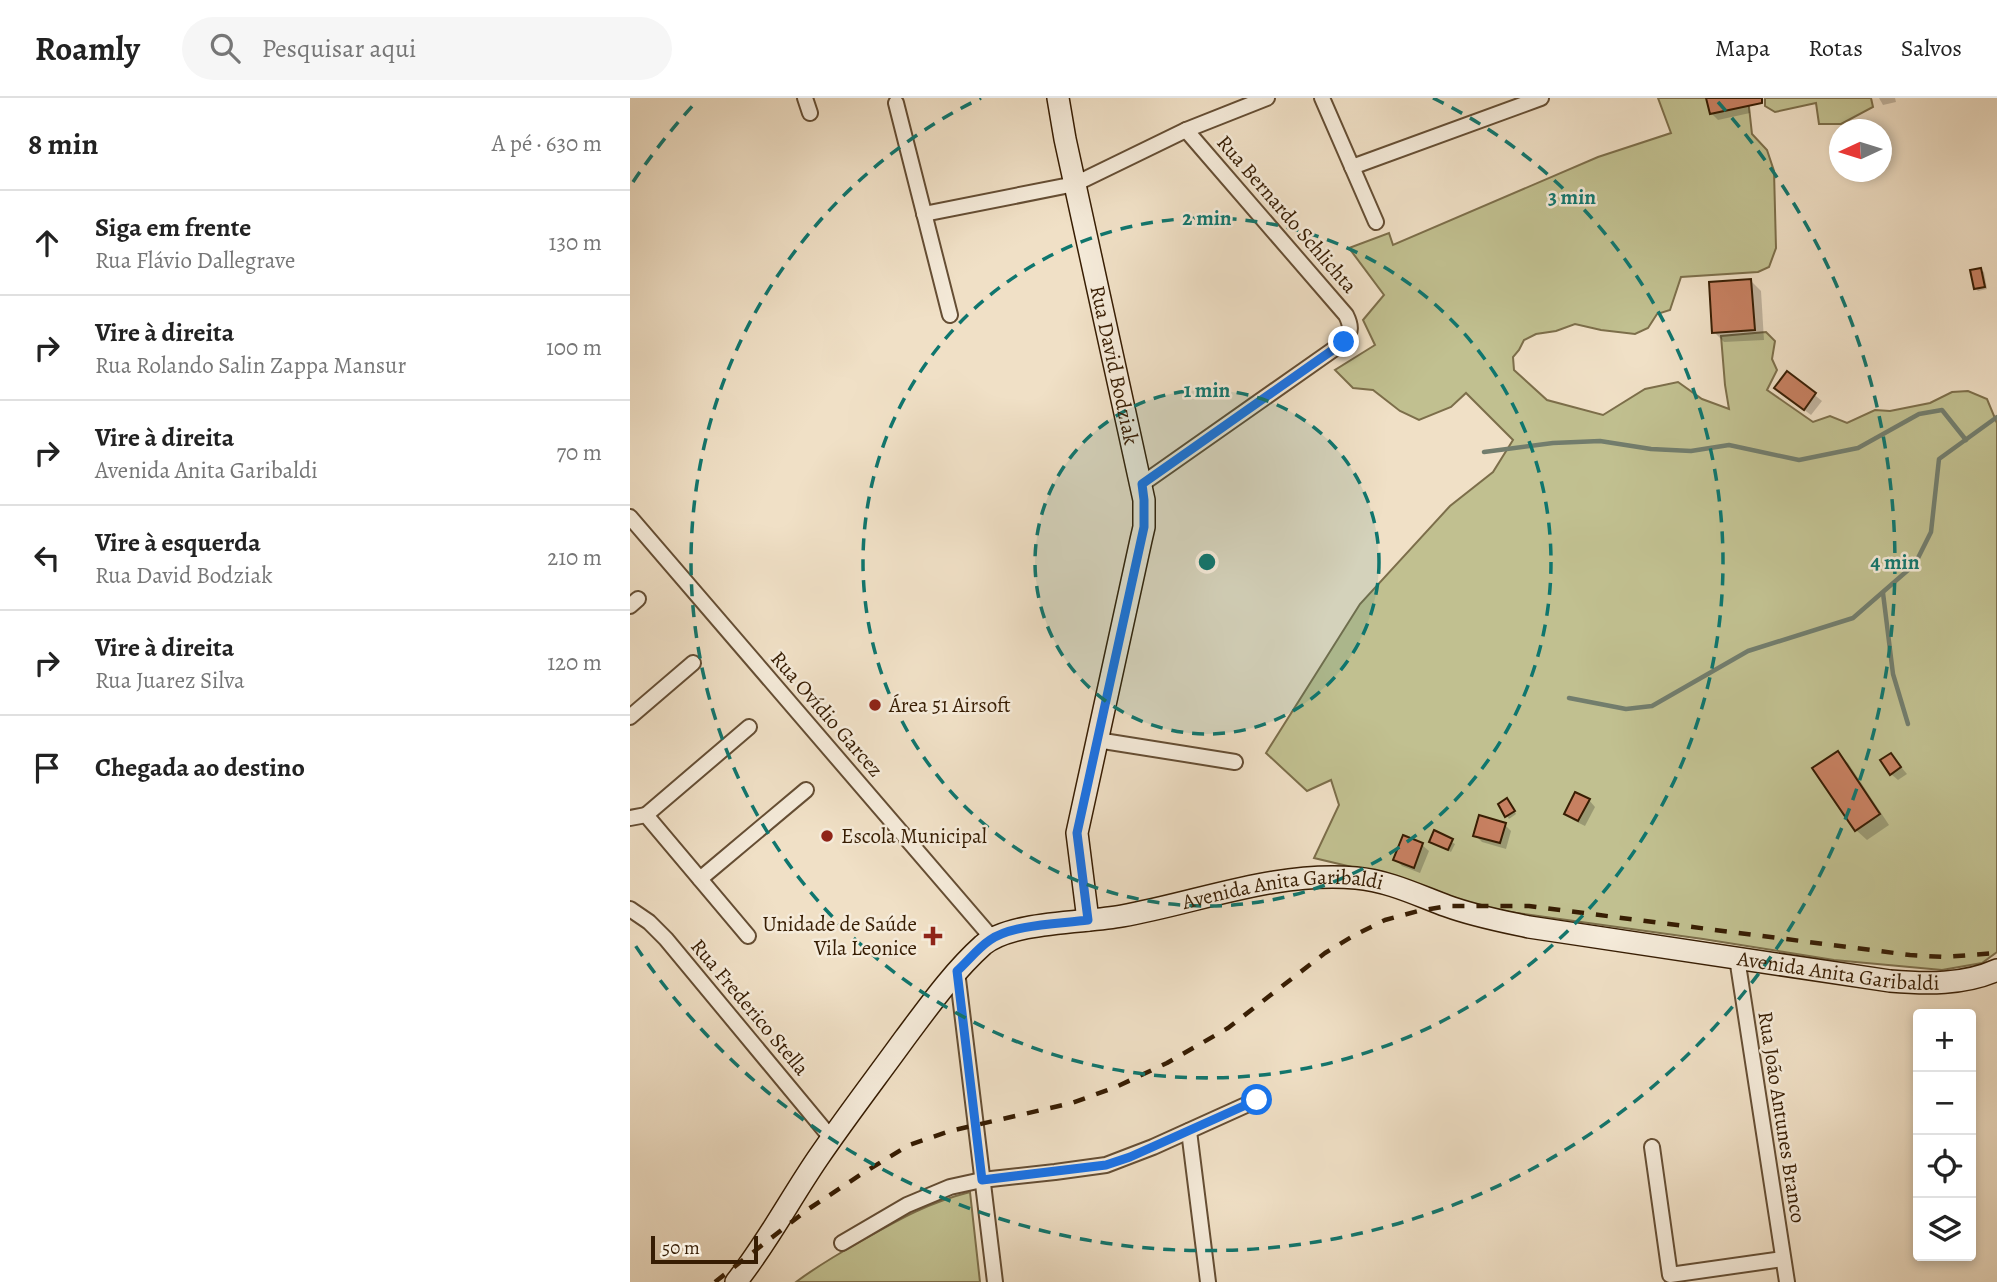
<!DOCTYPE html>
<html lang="pt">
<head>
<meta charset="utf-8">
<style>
	:root { --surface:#fff; --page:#f6f6f6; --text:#222; --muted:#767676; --line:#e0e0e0 }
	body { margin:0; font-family:Alegreya,serif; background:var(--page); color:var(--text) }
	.controls { position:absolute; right:21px; bottom:21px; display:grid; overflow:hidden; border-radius:7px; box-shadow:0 4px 10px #0003 }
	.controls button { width:63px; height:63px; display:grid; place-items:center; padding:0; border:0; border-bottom:2px solid var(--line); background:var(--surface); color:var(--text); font:35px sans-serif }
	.compass { position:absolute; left:1199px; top:21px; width:63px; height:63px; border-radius:50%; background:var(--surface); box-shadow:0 4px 10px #0003; rotate:266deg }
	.scale { position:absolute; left:21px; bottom:18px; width:107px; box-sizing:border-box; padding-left:7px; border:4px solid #371d03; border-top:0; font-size:19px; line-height:24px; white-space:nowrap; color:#371d03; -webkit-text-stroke:5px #f5ebda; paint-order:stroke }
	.stop { position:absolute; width:21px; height:21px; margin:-16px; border:5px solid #1a73e8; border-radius:50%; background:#fff }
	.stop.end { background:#1a73e8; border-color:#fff; box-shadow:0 2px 7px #0008 }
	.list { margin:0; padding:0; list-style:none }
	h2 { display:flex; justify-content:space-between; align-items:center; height:91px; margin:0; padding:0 28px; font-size:30px }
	h2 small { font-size:23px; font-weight:400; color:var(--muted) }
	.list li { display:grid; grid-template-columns:46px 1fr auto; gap:21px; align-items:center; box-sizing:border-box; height:105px; padding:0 28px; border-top:2px solid var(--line) }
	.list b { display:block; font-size:26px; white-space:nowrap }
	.list p { margin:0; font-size:23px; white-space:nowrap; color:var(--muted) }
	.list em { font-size:23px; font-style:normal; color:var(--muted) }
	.icon { flex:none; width:38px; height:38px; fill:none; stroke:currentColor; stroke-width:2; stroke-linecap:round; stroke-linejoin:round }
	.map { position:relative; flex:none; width:1367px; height:1184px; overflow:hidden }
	header { display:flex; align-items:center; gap:42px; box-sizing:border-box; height:98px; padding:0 35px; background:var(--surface); border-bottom:2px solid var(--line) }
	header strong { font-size:33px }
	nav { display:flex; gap:38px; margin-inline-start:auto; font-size:24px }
	.search { width:490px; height:63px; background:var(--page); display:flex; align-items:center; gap:18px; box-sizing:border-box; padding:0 24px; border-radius:38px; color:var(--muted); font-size:26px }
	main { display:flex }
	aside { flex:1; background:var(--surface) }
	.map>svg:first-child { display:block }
</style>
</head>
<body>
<header>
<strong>Roamly</strong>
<div class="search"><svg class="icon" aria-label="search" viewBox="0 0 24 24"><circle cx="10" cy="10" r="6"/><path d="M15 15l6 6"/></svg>Pesquisar aqui</div>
<nav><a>Mapa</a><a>Rotas</a><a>Salvos</a></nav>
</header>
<main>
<aside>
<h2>8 min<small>A pé · 630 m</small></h2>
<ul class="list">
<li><svg class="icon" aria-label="ahead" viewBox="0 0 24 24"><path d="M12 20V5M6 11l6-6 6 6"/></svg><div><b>Siga em frente</b><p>Rua Flávio Dallegrave</p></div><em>130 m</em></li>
<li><svg class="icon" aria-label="right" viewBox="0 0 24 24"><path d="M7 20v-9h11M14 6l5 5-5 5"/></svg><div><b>Vire à direita</b><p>Rua Rolando Salin Zappa Mansur</p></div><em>100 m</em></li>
<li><svg class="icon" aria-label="right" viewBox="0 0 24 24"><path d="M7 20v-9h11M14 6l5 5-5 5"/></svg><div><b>Vire à direita</b><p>Avenida Anita Garibaldi</p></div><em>70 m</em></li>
<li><svg class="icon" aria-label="left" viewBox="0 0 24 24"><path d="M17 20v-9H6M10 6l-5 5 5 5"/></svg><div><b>Vire à esquerda</b><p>Rua David Bodziak</p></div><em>210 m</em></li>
<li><svg class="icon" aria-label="right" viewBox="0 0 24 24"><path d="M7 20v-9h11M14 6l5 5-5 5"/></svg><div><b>Vire à direita</b><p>Rua Juarez Silva</p></div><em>120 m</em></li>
<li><svg class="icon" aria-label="arrive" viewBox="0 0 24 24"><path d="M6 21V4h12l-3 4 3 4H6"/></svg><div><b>Chegada ao destino</b></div></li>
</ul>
</aside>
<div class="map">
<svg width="1367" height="1184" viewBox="0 0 1367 1184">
	<rect width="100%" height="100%" fill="#f0e0c6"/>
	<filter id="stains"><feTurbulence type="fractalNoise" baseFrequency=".00286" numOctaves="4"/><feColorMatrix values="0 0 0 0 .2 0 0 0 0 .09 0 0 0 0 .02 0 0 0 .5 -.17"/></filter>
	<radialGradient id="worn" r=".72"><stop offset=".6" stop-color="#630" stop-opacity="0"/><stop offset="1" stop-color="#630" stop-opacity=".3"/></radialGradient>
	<!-- green -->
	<g fill="#c1c090" stroke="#7c6e4a" stroke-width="2">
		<path d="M1028 0H1118L1122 36 1137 52 1144 73 1146 150 1139 169 1128 174 1051 179 1040 212 1027 216 1018 230 1005 236 971 232 945 226 926 233 906 236 894 242 889 252 883 259 884 272 917 302 973 317 1015 291 1048 284 1072 301 1099 311 1095 287 1091 238 1136 234 1145 243 1142 261 1147 272 1137 292 1183 324 1200 318 1217 325 1245 312 1260 313 1300 305 1322 294 1338 293 1357 301 1367 325V854L1352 865 1312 872 1204 862 1073 841 865 812 831 803 743 774 684 760 709 707 701 682 677 693 636 655 730 506 820 408 863 374 883 342 836 295 821 309 789 322 770 313 743 292 723 290 705 272 745 247 733 222 754 197 719 150 759 135 763 147 968 59 1041 35Z"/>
		<path d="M1135 0H1241L1243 9 1211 26H1189L1186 5 1145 14 1135 8Z"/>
		<path d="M340 1094 350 1184H166C186 1169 208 1156 231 1143 268 1122 297 1105 340 1094Z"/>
	</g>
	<!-- shadow -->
	<g fill="#0003">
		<path d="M1117 0 1120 15 1088 22 1081 15Z"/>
		<path d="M1249 0H1265L1266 4 1253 7Z"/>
		<path d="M1351 172 1354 174 1357 191 1348 193 1345 190Z"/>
		<path d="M1121 183 1131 193 1134 242 1094 244 1084 234Z"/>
		<path d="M1157 275 1192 303 1181 317 1153 296Z"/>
		<path d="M1207 655 1218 665 1259 727 1237 742 1226 732 1185 671Z"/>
		<path d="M1261 657 1277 676 1268 682 1261 676Z"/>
		<path d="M959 702 965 709 955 728 943 722 936 715Z"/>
		<path d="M880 705 886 716 879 721 877 718Z"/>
		<path d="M875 727 881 733 876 751 852 744 845 737Z"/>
		<path d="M805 735 825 746 821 754 801 744Z"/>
		<path d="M792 747 799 753 790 775 772 768 765 761Z"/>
	</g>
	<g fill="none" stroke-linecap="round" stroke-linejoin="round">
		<!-- stream -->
		<g stroke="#727d6d" stroke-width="4.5">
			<path d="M854 354 923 345 970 343 1021 351 1061 353 1099 347 1169 362 1228 350 1289 316 1312 312 1336 342"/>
			<path d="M1253 495 1263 576 1278 626"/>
			<path d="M939 600 996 611 1022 608 1118 553 1223 520 1285 466 1301 434 1309 361 1367 319"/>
		</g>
	</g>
	<!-- building -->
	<g fill="#c78061" stroke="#371d03" stroke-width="2">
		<path d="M1076 0H1132V5L1080 16Z"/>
		<path d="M1351 170 1355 189 1344 191 1340 172Z"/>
		<path d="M1121 181 1125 232 1082 235 1079 184Z"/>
		<path d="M1157 273 1186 295 1174 312 1144 290Z"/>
		<path d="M1208 653 1250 716 1225 733 1182 670Z"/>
		<path d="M1261 655 1271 669 1260 677 1250 662Z"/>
		<path d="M945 694 960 701 948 723 934 716Z"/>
		<path d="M877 700 885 713 875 719 868 706Z"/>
		<path d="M849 717 876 725 870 745 843 738Z"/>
		<path d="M804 732 823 741 818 752 799 744Z"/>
		<path d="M773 737 793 745 784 770 763 762Z"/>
	</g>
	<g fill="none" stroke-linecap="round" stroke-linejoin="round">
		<!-- street casing -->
		<g stroke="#654e34" stroke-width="18">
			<g id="street">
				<path d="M175 0 180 15"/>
				<path d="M692 0 746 124"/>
				<path d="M266 5 320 217"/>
				<path d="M722 69 911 0"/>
				<path d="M294 116 445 86 556 32 637 0"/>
				<path d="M512 386 714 244C722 234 721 227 716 217L556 32"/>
				<path d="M0 419 362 840"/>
				<path d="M0 508 8 501"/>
				<path d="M0 619 63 565"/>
				<path d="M467 642 605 664"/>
				<path d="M16 717 119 629"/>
				<path d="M0 720 16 717 118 838"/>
				<path d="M70 781 176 692"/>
				<path d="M0 811 19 824 36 841 202 1041"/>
				<path d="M1107 860 1157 1184"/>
				<path d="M327 873 365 1184"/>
				<path d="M559 1033 578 1184"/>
				<path d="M1022 1049 1040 1177 1153 1161"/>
				<path d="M212 1145 277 1107 320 1089 352 1082 425 1074 476 1067 523 1049 627 1002"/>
			</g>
		</g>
		<!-- secondary casing -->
		<g stroke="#371d03" stroke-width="24">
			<g id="secondary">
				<path id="s1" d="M428 0 435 41 514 402V429L511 442 447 735 458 822"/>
				<path id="s2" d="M106 1184C137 1145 160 1101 188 1060 216 1019 246 980 275 940 299 908 323 874 353 847 381 823 455 825 492 818 570 804 645 773 726 780 759 783 787 797 817 808 844 818 871 823 899 829L1260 883C1296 886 1334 887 1367 872"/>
			</g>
		</g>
		<!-- street -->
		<use href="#street" stroke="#f5ebda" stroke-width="14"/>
		<!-- secondary -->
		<use href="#secondary" stroke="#f5ebda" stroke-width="21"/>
		<!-- rail -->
		<path stroke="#371d03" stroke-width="4.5" stroke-dasharray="12 12" stroke-linecap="butt" d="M85 1184 177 1112 230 1077 279 1047 320 1033 442 1005 486 989 537 965 598 930 695 855 723 838 755 822 788 813 818 808H899L1280 857 1314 859 1367 855"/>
	</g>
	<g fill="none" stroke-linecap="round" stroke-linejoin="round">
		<!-- route -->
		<path stroke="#1a73e8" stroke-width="9" d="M627 1002 500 1059 476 1067 352 1082 327 873C338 863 348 850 360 842 383 826 430 826 458 822L447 735 514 429V402L512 386 714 244"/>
	</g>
	<!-- distance rings -->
	<circle cx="577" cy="464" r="172" fill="#0f766e" fill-opacity=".12"/>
	<g fill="none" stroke="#0f766e" stroke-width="3.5" stroke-dasharray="12 9">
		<circle cx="577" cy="464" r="172"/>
		<circle cx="577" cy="464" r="344"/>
		<path d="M803 0A516 516 0 1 1 351 0"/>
		<path d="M3 84A688 688 0 0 1 66 4M1088 4A688 688 0 1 1 3 844"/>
	</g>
	<!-- markers -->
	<g fill="#8f2418" stroke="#f5ebda" stroke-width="2.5">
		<circle cx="245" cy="607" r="7"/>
		<circle cx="197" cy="738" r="7"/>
		<path d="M299.5 827.5h7v7h7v7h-7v7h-7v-7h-7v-7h7z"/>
	</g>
	<g text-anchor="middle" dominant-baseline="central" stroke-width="5" stroke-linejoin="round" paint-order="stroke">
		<!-- street labels -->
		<g font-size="21" fill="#371d03" stroke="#f5ebda">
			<text transform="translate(657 116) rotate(49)">Rua Bernardo Schlichta</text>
			<text stroke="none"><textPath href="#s1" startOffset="273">Rua David Bodziak</textPath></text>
			<text transform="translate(197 616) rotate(49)">Rua Ovídio Garcez</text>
			<text stroke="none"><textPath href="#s2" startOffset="726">Avenida Anita Garibaldi</textPath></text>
			<text stroke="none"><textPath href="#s2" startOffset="1293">Avenida Anita Garibaldi</textPath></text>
			<text transform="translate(120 909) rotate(50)">Rua Frederico Stella</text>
			<text transform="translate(1152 1019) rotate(81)">Rua João Antunes Branco</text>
		</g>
		<!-- poi labels -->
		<g font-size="21" fill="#371d03" stroke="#f5ebda" text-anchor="start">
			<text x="259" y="607">Área 51 Airsoft</text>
			<text x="211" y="738">Escola Municipal</text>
			<text x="287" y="826" text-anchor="end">Unidade de Saúde<tspan x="287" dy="24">Vila Leonice</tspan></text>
		</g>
	</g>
	<circle cx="577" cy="464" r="10" fill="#0f766e" stroke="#f5ebda" stroke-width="3.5"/>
	<g font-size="21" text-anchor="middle" font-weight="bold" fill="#0f766e" stroke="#f5ebda" stroke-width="5" stroke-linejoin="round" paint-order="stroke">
		<text x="942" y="106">3 min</text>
		<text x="577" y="127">2 min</text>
		<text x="577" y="299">1 min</text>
		<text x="1265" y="471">4 min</text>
	</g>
	<rect width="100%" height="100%" filter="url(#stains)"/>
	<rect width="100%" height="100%" fill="url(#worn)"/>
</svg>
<div class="controls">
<button>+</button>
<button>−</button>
<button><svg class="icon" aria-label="locate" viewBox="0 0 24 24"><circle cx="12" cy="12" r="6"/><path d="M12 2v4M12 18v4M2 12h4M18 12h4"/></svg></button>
<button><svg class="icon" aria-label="layers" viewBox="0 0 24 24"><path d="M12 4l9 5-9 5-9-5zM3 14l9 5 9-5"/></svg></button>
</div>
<svg class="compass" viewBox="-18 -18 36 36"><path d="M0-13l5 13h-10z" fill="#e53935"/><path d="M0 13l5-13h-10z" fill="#767676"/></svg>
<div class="scale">50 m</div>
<div class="stop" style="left:627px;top:1002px"></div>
<div class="stop end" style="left:714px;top:244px"></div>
</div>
</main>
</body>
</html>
